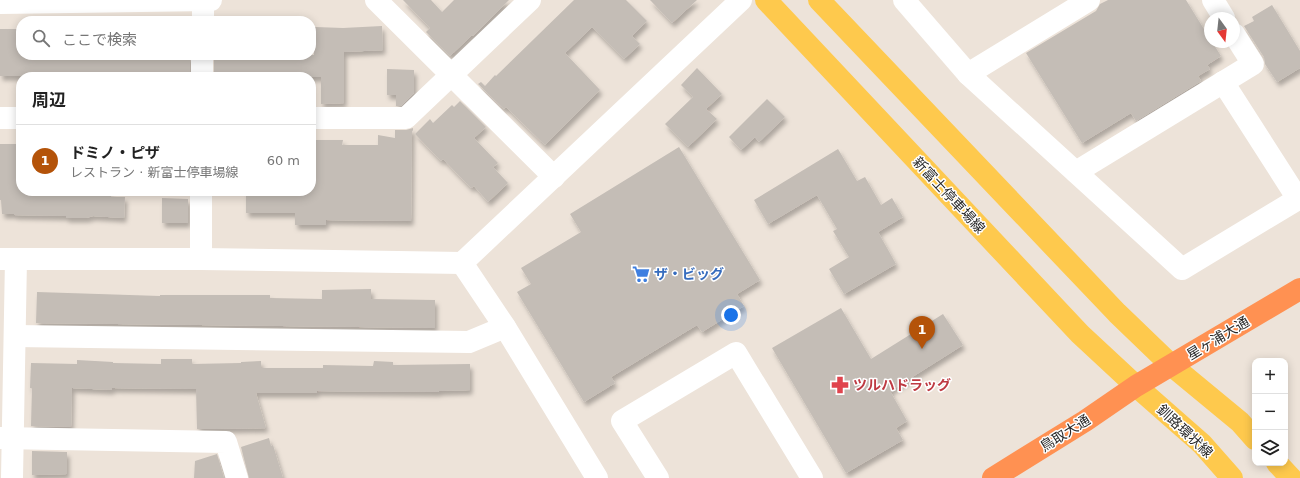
<!DOCTYPE html>
<html lang="ja">
<head>
<meta charset="utf-8">
<style>
	:root { --surface:#fff; --page:#f6f6f6; --text:#222; --muted:#767676; --line:#e0e0e0; --accent:#b45309 }
	body { margin:0; font-family:"DejaVu Sans","Noto Sans JP",sans-serif; background:var(--page); color:var(--text) }
	.controls { position:absolute; right:12px; bottom:12px; display:grid; overflow:hidden; border-radius:8px; box-shadow:0 2px 10px #0003 }
	.controls button { width:36px; height:36px; display:grid; place-items:center; padding:0; border:0; border-bottom:1px solid var(--line); background:var(--surface); color:var(--text); font:20px sans-serif }
	.compass { position:absolute; left:1204px; top:12px; width:36px; height:36px; border-radius:50%; background:var(--surface); box-shadow:0 2px 10px #0003; rotate:165deg }
	.you { position:absolute; left:731px; top:315px; width:14px; height:14px; margin:-10px; border:3px solid #fff; border-radius:50%; background:#1a73e8; box-shadow:0 0 0 6px #1a73e833 }
	.badge { display:grid; place-items:center; width:26px; height:26px; border-radius:50%; background:var(--accent); color:#fff; font-size:13px; font-weight:700 }
	.pin { position:absolute; translate:-50% -33px; filter:drop-shadow(0 1px 2px #0008) }
	.pin::after { content:''; position:absolute; top:21px; width:14px; height:12px; background:inherit; clip-path:polygon(0 0,100% 0,50% 100%) }
	.list { margin:0; padding:0; list-style:none }
	h2 { display:flex; justify-content:space-between; align-items:center; height:52px; margin:0; padding:0 16px; font-size:17px }
	h2 small { font-size:13px; font-weight:400; color:var(--muted) }
	.list li { display:grid; grid-template-columns:26px 1fr auto; gap:12px; align-items:center; box-sizing:border-box; height:72px; padding:0 16px; border-top:1px solid var(--line) }
	.list b { display:block; font-size:15px; white-space:nowrap }
	.list p { margin:0; font-size:13px; white-space:nowrap; color:var(--muted) }
	.list em { font-size:13px; font-style:normal; color:var(--muted) }
	.icon { flex:none; width:22px; height:22px; fill:none; stroke:currentColor; stroke-width:2; stroke-linecap:round; stroke-linejoin:round }
	.map { position:relative; flex:none; width:1300px; height:478px; overflow:hidden }
	.search { position:absolute; background:var(--surface); box-shadow:0 2px 10px #0003; left:16px; top:16px; width:300px; height:44px; display:flex; align-items:center; gap:10px; box-sizing:border-box; padding:0 14px; border-radius:16px; color:var(--muted); font-size:15px }
	.panel { position:absolute; background:var(--surface); box-shadow:0 2px 10px #0003; left:16px; top:72px; width:300px; height:124px; border-radius:16px }
	.map>svg:first-child { display:block }
</style>
</head>
<body>
<div class="map">
<svg width="1300" height="478" viewBox="0 0 1300 478">
	<defs>
		<filter id="shadow"><feDropShadow dx="2.5" dy="4.5" stdDeviation="2" flood-color="#0004"/></filter>
	</defs>
	<rect width="100%" height="100%" fill="#ede3d9"/>
	<!-- building -->
	<g fill="#c4bdb6" filter="url(#shadow)">
		<path d="M403 0H431L442 12 454 0H509L473 36 472 35 450 56 426 32 430 28Z"/>
		<path d="M574 0H626L647 21 632 36 640 44 624 59 592 27 565 53 600 90 545 145 506 107 504 109 478 84 481 82 485 86 495 75 496 76Z"/>
		<path d="M650 0H697L672 23Z"/>
		<path d="M1108 0H1186L1210 39V42H1212L1221 56 1207 65 1210 69 1198 76 1201 81 1136 121 1131 113 1082 143 1026 53 1096 11 1100 4Z"/>
		<path d="M1272 5 1300 51V68L1277 82 1265 64 1264 57 1244 26 1254 21 1252 17Z"/>
		<path d="M382 26 383 50 344 52V103L321 104V77H214V55H314L315 27 343 28Z"/>
		<path d="M0 29H21V55H62V58H111V55H190V77H27V76H0Z"/>
		<path d="M697 68 722 94 706 109 717 119 688 147 665 124 693 97 681 85Z"/>
		<path d="M387 69 414 70V93L401 106H396V95H387Z"/>
		<path d="M767 99 785 117 759 142 755 137 741 150 729 137Z"/>
		<path d="M460 101 486 127 474 138 498 163 493 167 508 183 488 202 474 186 471 188 443 159 441 161 415 134 430 119 433 123 452 105 454 107Z"/>
		<path d="M413 128V132L412 130 411 221 326 220V225H295V213H246V191H311L312 140H343L342 145H378V135L395 138V130H406Z"/>
		<path d="M0 144H21V191H79L111 193V197H125L124 218 93 216 86 218H66V216L14 215V214H2L1 200H0Z"/>
		<path d="M679 147 760 280 737 294 744 306 702 332 697 325 611 377 615 383 584 402 517 292 531 284 521 268 581 232 570 214Z"/>
		<path d="M838 149 857 181 865 177 881 205 892 198 903 217 878 232 896 264 844 294 829 269 849 257 833 231 837 229 817 195 768 224 754 200Z"/>
		<path d="M162 198 188 199V223H162Z"/>
		<path d="M371 289V299L435 300V328L36 323 37 292 160 296V295H270V298L322 299V290Z"/>
		<path d="M841 308 871 359 943 314 963 345 890 391 907 421 896 428 903 440 846 473 772 348Z"/>
		<path d="M161 359H192V364L241 363V362L261 361V368H323V365L373 366 374 361 393 362V365L470 364V390L439 391V392L317 391V393H256L266 428 216 429H197L196 389 112 388V390L72 388 71 427 31 426 32 388H30L31 363 77 364V360L113 362V363L161 364Z"/>
		<path d="M269 438 271 446 273 445 283 478H249L241 447Z"/>
		<path d="M32 451 67 452V474L32 475Z"/>
		<path d="M217 454 224 478H194L195 461Z"/>
	</g>
	<g fill="none" stroke-linecap="round" stroke-linejoin="round">
		<!-- minor -->
		<g stroke="#fff" stroke-width="22">
			<path d="M376 0 554 177"/>
			<path d="M904 0 968 74"/>
			<path d="M1089 0 968 74 1182 269 1298 199 1223 82"/>
			<path d="M1213 0 1224 18"/>
			<path d="M0 3 211 0"/>
			<path d="M203 21V0"/>
			<path d="M202 77V55"/>
			<path d="M0 118H21"/>
			<path d="M311 118H406L530 0"/>
			<path d="M1076 172 1253 64 1234 34"/>
			<path d="M0 259H201L462 263 741 0"/>
			<path d="M201 259V191"/>
			<path d="M462 263 505 327 597 478"/>
			<path d="M15 336 469 342 505 327"/>
			<path d="M0 438 226 442 237 478"/>
			<path d="M12 478 16 259"/>
			<path d="M658 478 622 421 736 353 812 478"/>
		</g>
		<!-- major -->
		<g stroke="#fec94d" stroke-width="22">
			<path d="M766 0 1080 334 1136 386 1202 444 1232 478"/>
			<path d="M819 0 1117 313 1171 365 1240 422 1255 439"/>
			<path d="M1277 463 1291 478"/>
		</g>
		<!-- highway -->
		<path stroke="#ff9152" stroke-width="22" d="M993 478 1085 421 1136 386 1300 289"/>
	</g>
	<!-- icons -->
	<defs>
		<g id="supermarket-bare" transform="scale(1.38)"><path d="M-6-5.5h2.5l.6 2H6L4.5 2H-2.5L-4.4-4H-6ZM-1.5 3.2a1.3 1.3 0 1 0 .1 0ZM3 3.2a1.3 1.3 0 1 0 .1 0Z" fill="#3f7fe0" stroke="#fff" stroke-width="2.5" paint-order="stroke"/></g>
		<g id="pharmacy-bare" transform="scale(1.38)"><path d="M-2-6h4v4h4v4h-4v4h-4v-4h-4v-4h4Z" fill="#e0444e" stroke="#fff" stroke-width="2.5" paint-order="stroke"/></g>
	</defs>
	<g fill-rule="evenodd">
		<use href="#supermarket-bare" x="641" y="274"/>
		<use href="#pharmacy-bare" x="840" y="385"/>
	</g>
	<g text-anchor="middle" dominant-baseline="central" stroke-width="3" stroke-linejoin="round" paint-order="stroke">
		<!-- street labels -->
		<g font-size="14" fill="#292929" stroke="#fff">
			<text transform="translate(949 195) rotate(47)">新富士停車場線</text>
			<text transform="translate(1218 338) rotate(-31)">星ヶ浦大通</text>
			<text transform="translate(1185 431) rotate(43)">釧路環状線</text>
			<text transform="translate(1065 433) rotate(-32)">鳥取大通</text>
		</g>
		<!-- shop labels -->
		<g font-size="14" font-weight="bold" fill="#366cbe" stroke="#fff" text-anchor="start">
			<text x="654" y="274">ザ・ビッグ</text>
		</g>
		<!-- health labels -->
		<g font-size="14" font-weight="bold" fill="#be3a42" stroke="#fff" text-anchor="start">
			<text x="853" y="385">ツルハドラッグ</text>
		</g>
	</g>
</svg>
<div class="controls">
<button>+</button>
<button>−</button>
<button><svg class="icon" aria-label="layers" viewBox="0 0 24 24"><path d="M12 4l9 5-9 5-9-5zM3 14l9 5 9-5"/></svg></button>
</div>
<svg class="compass" viewBox="-18 -18 36 36"><path d="M0-13l5 13h-10z" fill="#e53935"/><path d="M0 13l5-13h-10z" fill="#767676"/></svg>
<div class="you"></div>
<div class="pin badge" style="left:922px;top:349px">1</div>
<div class="search"><svg class="icon" aria-label="search" viewBox="0 0 24 24"><circle cx="10" cy="10" r="6"/><path d="M15 15l6 6"/></svg>ここで検索</div>
<section class="panel">
<h2>周辺<small></small></h2>
<ul class="list">
<li><span class="badge">1</span><div><b>ドミノ・ピザ</b><p>レストラン · 新富士停車場線</p></div><em>60 m</em></li>
</ul>
</section>
</div>
</body>
</html>
